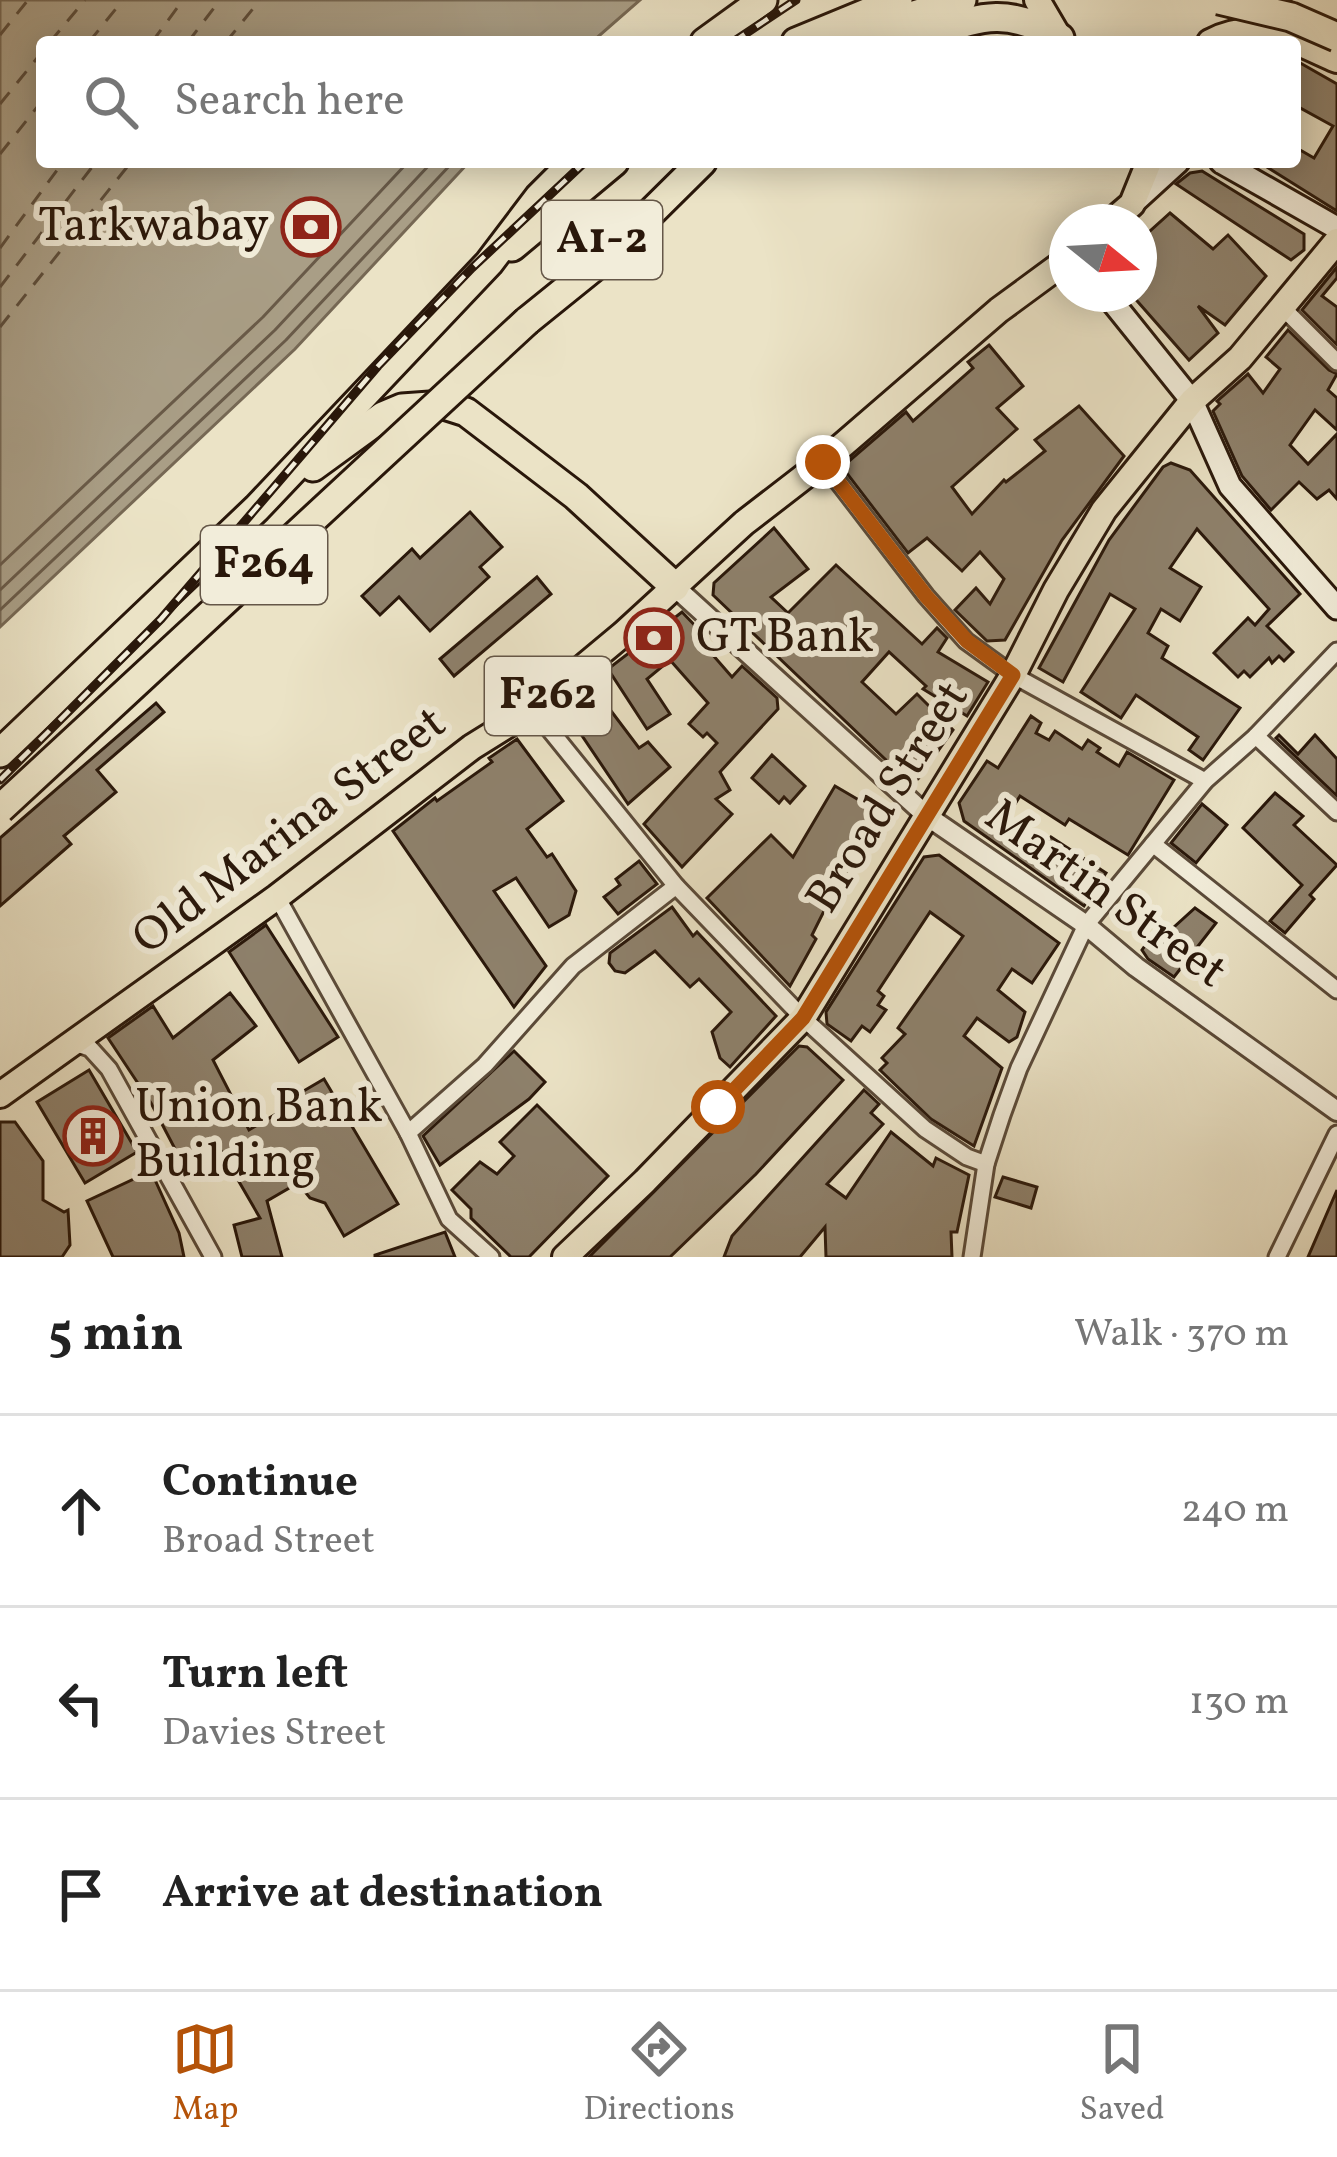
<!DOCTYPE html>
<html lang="en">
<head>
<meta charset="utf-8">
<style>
	:root { --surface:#fff; --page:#f6f6f6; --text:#222; --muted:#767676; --line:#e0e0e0; --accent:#b45309 }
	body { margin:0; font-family:Vollkorn,serif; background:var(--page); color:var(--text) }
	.compass { position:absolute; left:1049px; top:204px; width:108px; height:108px; border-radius:50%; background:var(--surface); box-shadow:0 6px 30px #0003; rotate:108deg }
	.stop { position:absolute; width:36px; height:36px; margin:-27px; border:9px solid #b45309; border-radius:50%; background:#fff }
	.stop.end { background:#b45309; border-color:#fff; box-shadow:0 3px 12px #0008 }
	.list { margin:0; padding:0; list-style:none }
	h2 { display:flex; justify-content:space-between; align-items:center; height:156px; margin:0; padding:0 48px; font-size:51px }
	h2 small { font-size:39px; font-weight:400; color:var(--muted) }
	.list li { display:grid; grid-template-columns:78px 1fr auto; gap:36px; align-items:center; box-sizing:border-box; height:192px; padding:0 48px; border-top:3px solid var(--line) }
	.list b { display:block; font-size:45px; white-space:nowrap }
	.list p { margin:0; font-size:39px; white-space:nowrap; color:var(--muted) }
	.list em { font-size:39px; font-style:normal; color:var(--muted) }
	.icon { flex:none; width:66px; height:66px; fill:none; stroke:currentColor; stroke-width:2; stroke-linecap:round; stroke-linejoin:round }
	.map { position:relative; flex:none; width:1337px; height:1257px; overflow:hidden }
	.search { position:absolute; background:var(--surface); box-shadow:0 6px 30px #0003; left:36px; right:36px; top:36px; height:132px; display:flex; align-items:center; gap:30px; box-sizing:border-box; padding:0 42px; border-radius:12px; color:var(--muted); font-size:45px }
	.sheet { height:732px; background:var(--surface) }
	nav { display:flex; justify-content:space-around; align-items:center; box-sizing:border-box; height:168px; border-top:3px solid var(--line); background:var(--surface); font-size:33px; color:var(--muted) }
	nav a { display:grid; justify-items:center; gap:6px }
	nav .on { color:var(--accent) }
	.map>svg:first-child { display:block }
</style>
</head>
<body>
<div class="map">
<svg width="1337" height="1257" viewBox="0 0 1337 1257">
	<rect width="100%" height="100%" fill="#ebe3c6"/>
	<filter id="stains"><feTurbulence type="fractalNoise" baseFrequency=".00167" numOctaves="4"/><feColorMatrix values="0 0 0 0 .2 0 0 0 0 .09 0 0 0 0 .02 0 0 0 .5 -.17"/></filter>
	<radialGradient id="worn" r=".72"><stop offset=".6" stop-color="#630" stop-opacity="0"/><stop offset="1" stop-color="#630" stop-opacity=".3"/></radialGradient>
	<!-- water -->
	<path fill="#a99e86" stroke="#766854" stroke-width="3" d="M0 0H640L592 42H42V162H469L295 349 0 627Z"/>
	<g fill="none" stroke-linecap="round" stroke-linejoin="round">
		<!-- shore -->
		<g stroke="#695a48" stroke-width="3">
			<path d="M0 565 263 317 408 162"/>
			<path d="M0 590 275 330 432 162"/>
			<path d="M0 610 286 340 453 162"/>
		</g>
		<!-- ferry -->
		<g stroke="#5c4d3c" stroke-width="3" stroke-dasharray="15 12" stroke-linecap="butt">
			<path d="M0 35 28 0"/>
			<path d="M50 42 85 0"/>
			<path d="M89 42 123 0"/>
			<path d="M152 42 183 0"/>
			<path d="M188 42 220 0"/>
			<path d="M226 42 260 0"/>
			<path d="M0 104 42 52"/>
			<path d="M0 154 42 101"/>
			<path d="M0 248 63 162"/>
			<path d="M0 287 96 162"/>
			<path d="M0 327 131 162"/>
		</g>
	</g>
	<!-- building -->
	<g fill="#8e816c" stroke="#29170a" stroke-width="3">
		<path d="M1295 60 1337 84V211L1259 162H1295V147L1314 158 1333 126 1295 105Z"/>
		<path d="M1202 171 1304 234V250L1291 260 1176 184 1190 173Z"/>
		<path d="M1170 213 1213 249 1228 235 1266 276 1225 325 1198 306 1218 333 1189 360 1131 294H1139V241Z"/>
		<path d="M1337 267V278L1322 296 1337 307V345L1302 310Z"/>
		<path d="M1288 330 1329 370 1337 374 1328 390 1337 398V430L1315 410 1290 445 1308 464 1337 434V499L1329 490 1317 499 1299 482 1271 510 1242 476 1213 411 1220 404 1217 401 1248 374 1263 393 1280 369 1266 357Z"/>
		<path d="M989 345 1023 386 997 408 1017 429 952 487 972 514 1004 480 1006 482 1045 451 1035 440 1079 406 1124 456 1062 540 1005 640 987 641 955 610 976 588 990 604 1004 579 980 552 962 571 927 538 908 553 842 467 906 412 913 421 973 368 968 362Z"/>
		<path d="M1171 463 1190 470 1300 594 1267 626 1293 652 1284 661 1279 656 1272 663 1269 658 1250 677 1244 671 1238 677 1214 653 1248 618 1255 625 1269 609 1197 529 1170 568 1201 587 1180 621 1161 609 1148 633 1168 646 1162 658 1240 708 1203 760 1189 750 1198 737 1136 695 1121 718 1081 692 1135 609 1110 594 1063 682 1039 668 1109 540 1163 467Z"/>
		<path d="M470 512 502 547 480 567 489 577 430 631 399 597 380 615 362 596 412 549 420 558Z"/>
		<path d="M774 528 808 569 771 597 788 613 836 565 922 644 937 628 947 638 938 652 988 682 967 716 923 689 926 686 889 652 862 682 896 714 917 694 953 730 918 779 908 781 713 595 714 583Z"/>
		<path d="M537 577 551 594 454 676 440 659Z"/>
		<path d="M682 612 703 634 698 638 732 677 742 666 777 698 778 709 720 772 730 790 716 799 732 814 682 867 644 824 717 743 707 733 703 737 689 724 708 703 670 660 647 679 670 714 647 729 608 669Z"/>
		<path d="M590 683 639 748 648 742 670 767 628 804 562 706Z"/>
		<path d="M156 703 164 712 97 770 116 792 64 836 71 844 0 906V838Z"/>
		<path d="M1031 716 1041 723 1036 733 1049 740 1055 731 1082 749 1088 740 1100 748 1097 752 1119 766 1127 752 1174 780 1128 855 1069 819 1065 825 1020 796 1007 817 1023 830 1020 833 1043 848 1051 837 1106 873 1084 906 964 821 959 803 987 761 998 768Z"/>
		<path d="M1279 735 1298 754 1315 735 1337 759V796L1276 738Z"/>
		<path d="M517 739 563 801 527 829 547 857 552 854 576 891 569 915 549 927 516 878 494 891 546 966 514 1007 393 831 435 798 437 801 492 762 489 758Z"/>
		<path d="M772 755 805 786 790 803 784 797 779 803 752 778Z"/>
		<path d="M835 786 881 813 830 899 812 935 816 939 790 986 707 898 771 835 793 857Z"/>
		<path d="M1275 793 1303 816 1294 825 1337 865 1310 895 1314 899 1285 933 1270 921 1302 885 1243 828Z"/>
		<path d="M1202 804 1227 825 1196 863 1171 843Z"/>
		<path d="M939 855 1059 943 1032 983 1012 969 998 990 1025 1012 1017 1037 1009 1042 977 1018 964 1036 1002 1068 974 1146 931 1119 880 1070 887 1063 882 1058 905 1034 898 1028 963 936 930 912 878 991 884 996 878 1005 886 1010 870 1032 862 1026 851 1041 827 1024 826 1012 924 857Z"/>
		<path d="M639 861 657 884 618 914 604 897 620 885 616 879Z"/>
		<path d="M672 907 693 936 697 932 776 1016 730 1067 720 1058 712 1032 731 1012 699 979 690 987 655 951 625 973 615 971 609 963 610 953Z"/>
		<path d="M1195 908 1216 923 1174 977 1148 959 1142 950 1156 930 1163 937Z"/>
		<path d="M266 925 338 1037 299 1062 229 952Z"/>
		<path d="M230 993 256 1026 213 1060 249 1130 293 1104 290 1099 324 1079 398 1204 344 1236 325 1203 310 1198 298 1183 267 1201 282 1257H242L234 1225 260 1218 220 1149 185 1168 151 1103 108 1038 153 1006 173 1038Z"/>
		<path d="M799 1046 807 1047 843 1080 756 1174 670 1257H589Z"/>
		<path d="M514 1051 545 1082 529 1099 440 1165 423 1136Z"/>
		<path d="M89 1070 137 1152 85 1183 37 1102Z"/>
		<path d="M864 1090 879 1104 871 1113 883 1124 827 1184 846 1198 891 1132 933 1166 936 1158 969 1175 957 1232H951L952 1257H826L825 1227 800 1257H724L732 1236Z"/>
		<path d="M537 1105 608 1176 529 1257H511L471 1218V1209L452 1190 480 1162 497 1174 514 1156 500 1142Z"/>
		<path d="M0 1122H15L43 1161V1200L64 1212 68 1210 70 1245 62 1257H0Z"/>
		<path d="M151 1171 179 1233 184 1257H113L87 1201Z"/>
		<path d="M1003 1177 1037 1187 1031 1208 995 1197Z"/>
		<path d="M1337 1190V1257H1308Z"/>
		<path d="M445 1232 455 1257H375V1255Z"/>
	</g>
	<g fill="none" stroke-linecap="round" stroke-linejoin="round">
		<!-- minor casing -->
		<g stroke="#5a4a39" stroke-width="21">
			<g id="minor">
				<path d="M1283 308 1337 362"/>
				<path d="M823 462 926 596 966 641 1013 675 1205 781"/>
				<path d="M533 709 676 886 803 1018 925 1129 967 1157 986 1164"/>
				<path d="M1256 736 1337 812"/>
				<path d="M1153 844 1337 990"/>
				<path d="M277 897 408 1133 449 1219 491 1257"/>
				<path d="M74 1043 90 1048 109 1069 213 1257"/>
				<path d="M408 1133 485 1065 573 966 676 886"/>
				<path d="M972 1257 986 1164 1002 1115 1019 1068 1086 925 1205 781 1256 736 1337 651"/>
				<path d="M1277 1257 1337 1134"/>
			</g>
		</g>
		<!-- tertiary casing -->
		<g stroke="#5a4a39" stroke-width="24">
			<path id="tertiary" d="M675 587 927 816 1086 925 1136 967 1337 1111"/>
		</g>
		<!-- secondary casing -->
		<g stroke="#29170a" stroke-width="27">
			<g id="secondary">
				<path d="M1221 162 1337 228"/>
				<path d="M1132 204 1178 162"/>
				<path d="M1106 294 1192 401 1230 486 1337 608"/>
			</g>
		</g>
		<!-- primary casing -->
		<g stroke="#29170a" stroke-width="30">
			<g id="primary">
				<path d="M1037 0 1060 39"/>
				<path d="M1210 42C1256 17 1293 41 1337 60"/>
				<path d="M1111 222 1132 204 1149 162"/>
				<path d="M0 1095 277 897 472 747 533 709 623 634 744 523 823 462 999 310 1067 260"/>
				<path d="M565 1257 645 1181 803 1018 1013 675 1056 590 1104 510 1192 401 1240 358 1337 241"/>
			</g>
		</g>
		<!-- motorway casing -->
		<g stroke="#29170a" stroke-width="33">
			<g id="motorway">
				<path d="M1306 0 1337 12"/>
				<path d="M705 42 763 0"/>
				<path d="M796 42 898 0"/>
				<path d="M850 42 892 22 962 0"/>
				<path d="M905 42C970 23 997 0 1060 38"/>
				<path d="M512 247 614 162"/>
				<path d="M527 321 605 258 702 162"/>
				<path d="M313 467 383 416 402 408 444 405 466 412 576 496 675 587"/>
				<path d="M0 753 257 508 489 263 539 197 574 162"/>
			</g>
		</g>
		<!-- minor -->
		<use href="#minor" stroke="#f2edda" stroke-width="15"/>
		<!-- tertiary -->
		<use href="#tertiary" stroke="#f2edda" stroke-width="18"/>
		<!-- secondary -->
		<use href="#secondary" stroke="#f2edda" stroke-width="21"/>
		<!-- primary -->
		<use href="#primary" stroke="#ebe3c6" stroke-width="24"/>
		<!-- motorway -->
		<use href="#motorway" stroke="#ebe3c6" stroke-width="27"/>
		<!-- rail casing -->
		<g stroke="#29170a" stroke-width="9">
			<g id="rail">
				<path d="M733 42 796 0"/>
				<path d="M0 780 161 619 378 366 472 268 585 162"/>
			</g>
		</g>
		<!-- rail -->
		<use href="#rail" stroke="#f2edda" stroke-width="4.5" stroke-dasharray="14" stroke-linecap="butt"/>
		<!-- motorway-bridge casing -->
		<g stroke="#29170a" stroke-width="33" stroke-linecap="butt">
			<g id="motorway-bridge">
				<path d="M1219 0 1291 17 1337 37"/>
				<path d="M0 809 527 321"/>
			</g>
		</g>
		<!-- motorway-bridge -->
		<use href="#motorway-bridge" stroke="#ebe3c6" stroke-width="27"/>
	</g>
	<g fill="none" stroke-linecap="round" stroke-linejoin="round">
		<!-- route -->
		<path stroke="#b45309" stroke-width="15" d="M718 1107 803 1018 1013 675 967 641 926 596 823 462"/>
	</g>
	<!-- icons -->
	<defs>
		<g id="bank-ring" transform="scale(3)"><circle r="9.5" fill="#f2edda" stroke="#8f2418" stroke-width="1.5"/><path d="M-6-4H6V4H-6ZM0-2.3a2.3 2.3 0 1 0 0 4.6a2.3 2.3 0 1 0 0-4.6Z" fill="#8f2418"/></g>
		<g id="building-ring" transform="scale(3)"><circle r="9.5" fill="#f2edda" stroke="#8f2418" stroke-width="1.5"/><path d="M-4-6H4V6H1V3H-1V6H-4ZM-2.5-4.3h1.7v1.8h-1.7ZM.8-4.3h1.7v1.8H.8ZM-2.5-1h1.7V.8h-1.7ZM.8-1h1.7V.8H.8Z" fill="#8f2418"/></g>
	</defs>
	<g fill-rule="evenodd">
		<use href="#bank-ring" x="311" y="227"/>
		<use href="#bank-ring" x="654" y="638"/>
		<use href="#building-ring" x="93" y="1136"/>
	</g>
	<g text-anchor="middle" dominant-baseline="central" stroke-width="12" stroke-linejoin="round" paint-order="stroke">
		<!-- shield labels -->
		<g fill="#f2edda" stroke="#655748" stroke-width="3">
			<rect x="542" y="201" width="120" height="78" rx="9"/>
			<rect x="201" y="526" width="126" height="78" rx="9"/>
			<rect x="485" y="657" width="126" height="78" rx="9"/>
		</g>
		<g font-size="45" font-weight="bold" fill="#29170a">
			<text x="602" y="240">A1-2</text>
			<text x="264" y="565">F264</text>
			<text x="548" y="696">F262</text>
		</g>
		<!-- poi labels -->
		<g font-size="48" fill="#29170a" stroke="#f2edda" text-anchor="start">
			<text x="269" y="227" text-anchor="end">Tarkwabay</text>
			<text x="696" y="638">GT Bank</text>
			<text x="135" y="1108">Union Bank<tspan x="135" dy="55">Building</tspan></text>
		</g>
		<!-- street labels -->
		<g font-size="48" fill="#29170a" stroke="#f2edda">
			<text transform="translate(889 798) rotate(-58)">Broad Street</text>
			<text transform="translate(290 832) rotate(-37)">Old Marina Street</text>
			<text transform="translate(1105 895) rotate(36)">Martin Street</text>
		</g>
	</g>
	<rect width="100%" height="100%" filter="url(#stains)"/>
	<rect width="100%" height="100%" fill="url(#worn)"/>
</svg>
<svg class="compass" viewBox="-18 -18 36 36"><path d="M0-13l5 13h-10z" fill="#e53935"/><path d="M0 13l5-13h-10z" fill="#767676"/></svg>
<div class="stop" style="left:718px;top:1107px"></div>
<div class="stop end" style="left:823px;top:462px"></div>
<div class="search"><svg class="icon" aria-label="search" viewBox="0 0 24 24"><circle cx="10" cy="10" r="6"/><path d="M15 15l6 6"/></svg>Search here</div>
</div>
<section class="sheet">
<h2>5 min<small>Walk · 370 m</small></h2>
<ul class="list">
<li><svg class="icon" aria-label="ahead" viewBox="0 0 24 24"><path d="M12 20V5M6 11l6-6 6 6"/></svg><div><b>Continue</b><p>Broad Street</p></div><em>240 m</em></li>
<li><svg class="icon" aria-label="left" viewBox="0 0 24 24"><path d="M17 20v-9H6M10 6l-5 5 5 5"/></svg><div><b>Turn left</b><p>Davies Street</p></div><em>130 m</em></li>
<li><svg class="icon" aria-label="arrive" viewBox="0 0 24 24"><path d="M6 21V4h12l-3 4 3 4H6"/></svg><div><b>Arrive at destination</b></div></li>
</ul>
</section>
<nav>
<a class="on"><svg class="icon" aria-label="map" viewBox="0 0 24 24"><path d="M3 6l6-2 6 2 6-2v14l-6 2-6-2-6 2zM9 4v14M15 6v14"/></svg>Map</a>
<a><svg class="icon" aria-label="directions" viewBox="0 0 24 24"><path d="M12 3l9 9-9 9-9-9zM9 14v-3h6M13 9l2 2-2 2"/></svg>Directions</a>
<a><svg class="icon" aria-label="saved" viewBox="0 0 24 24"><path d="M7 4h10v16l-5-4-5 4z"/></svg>Saved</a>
</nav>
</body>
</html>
